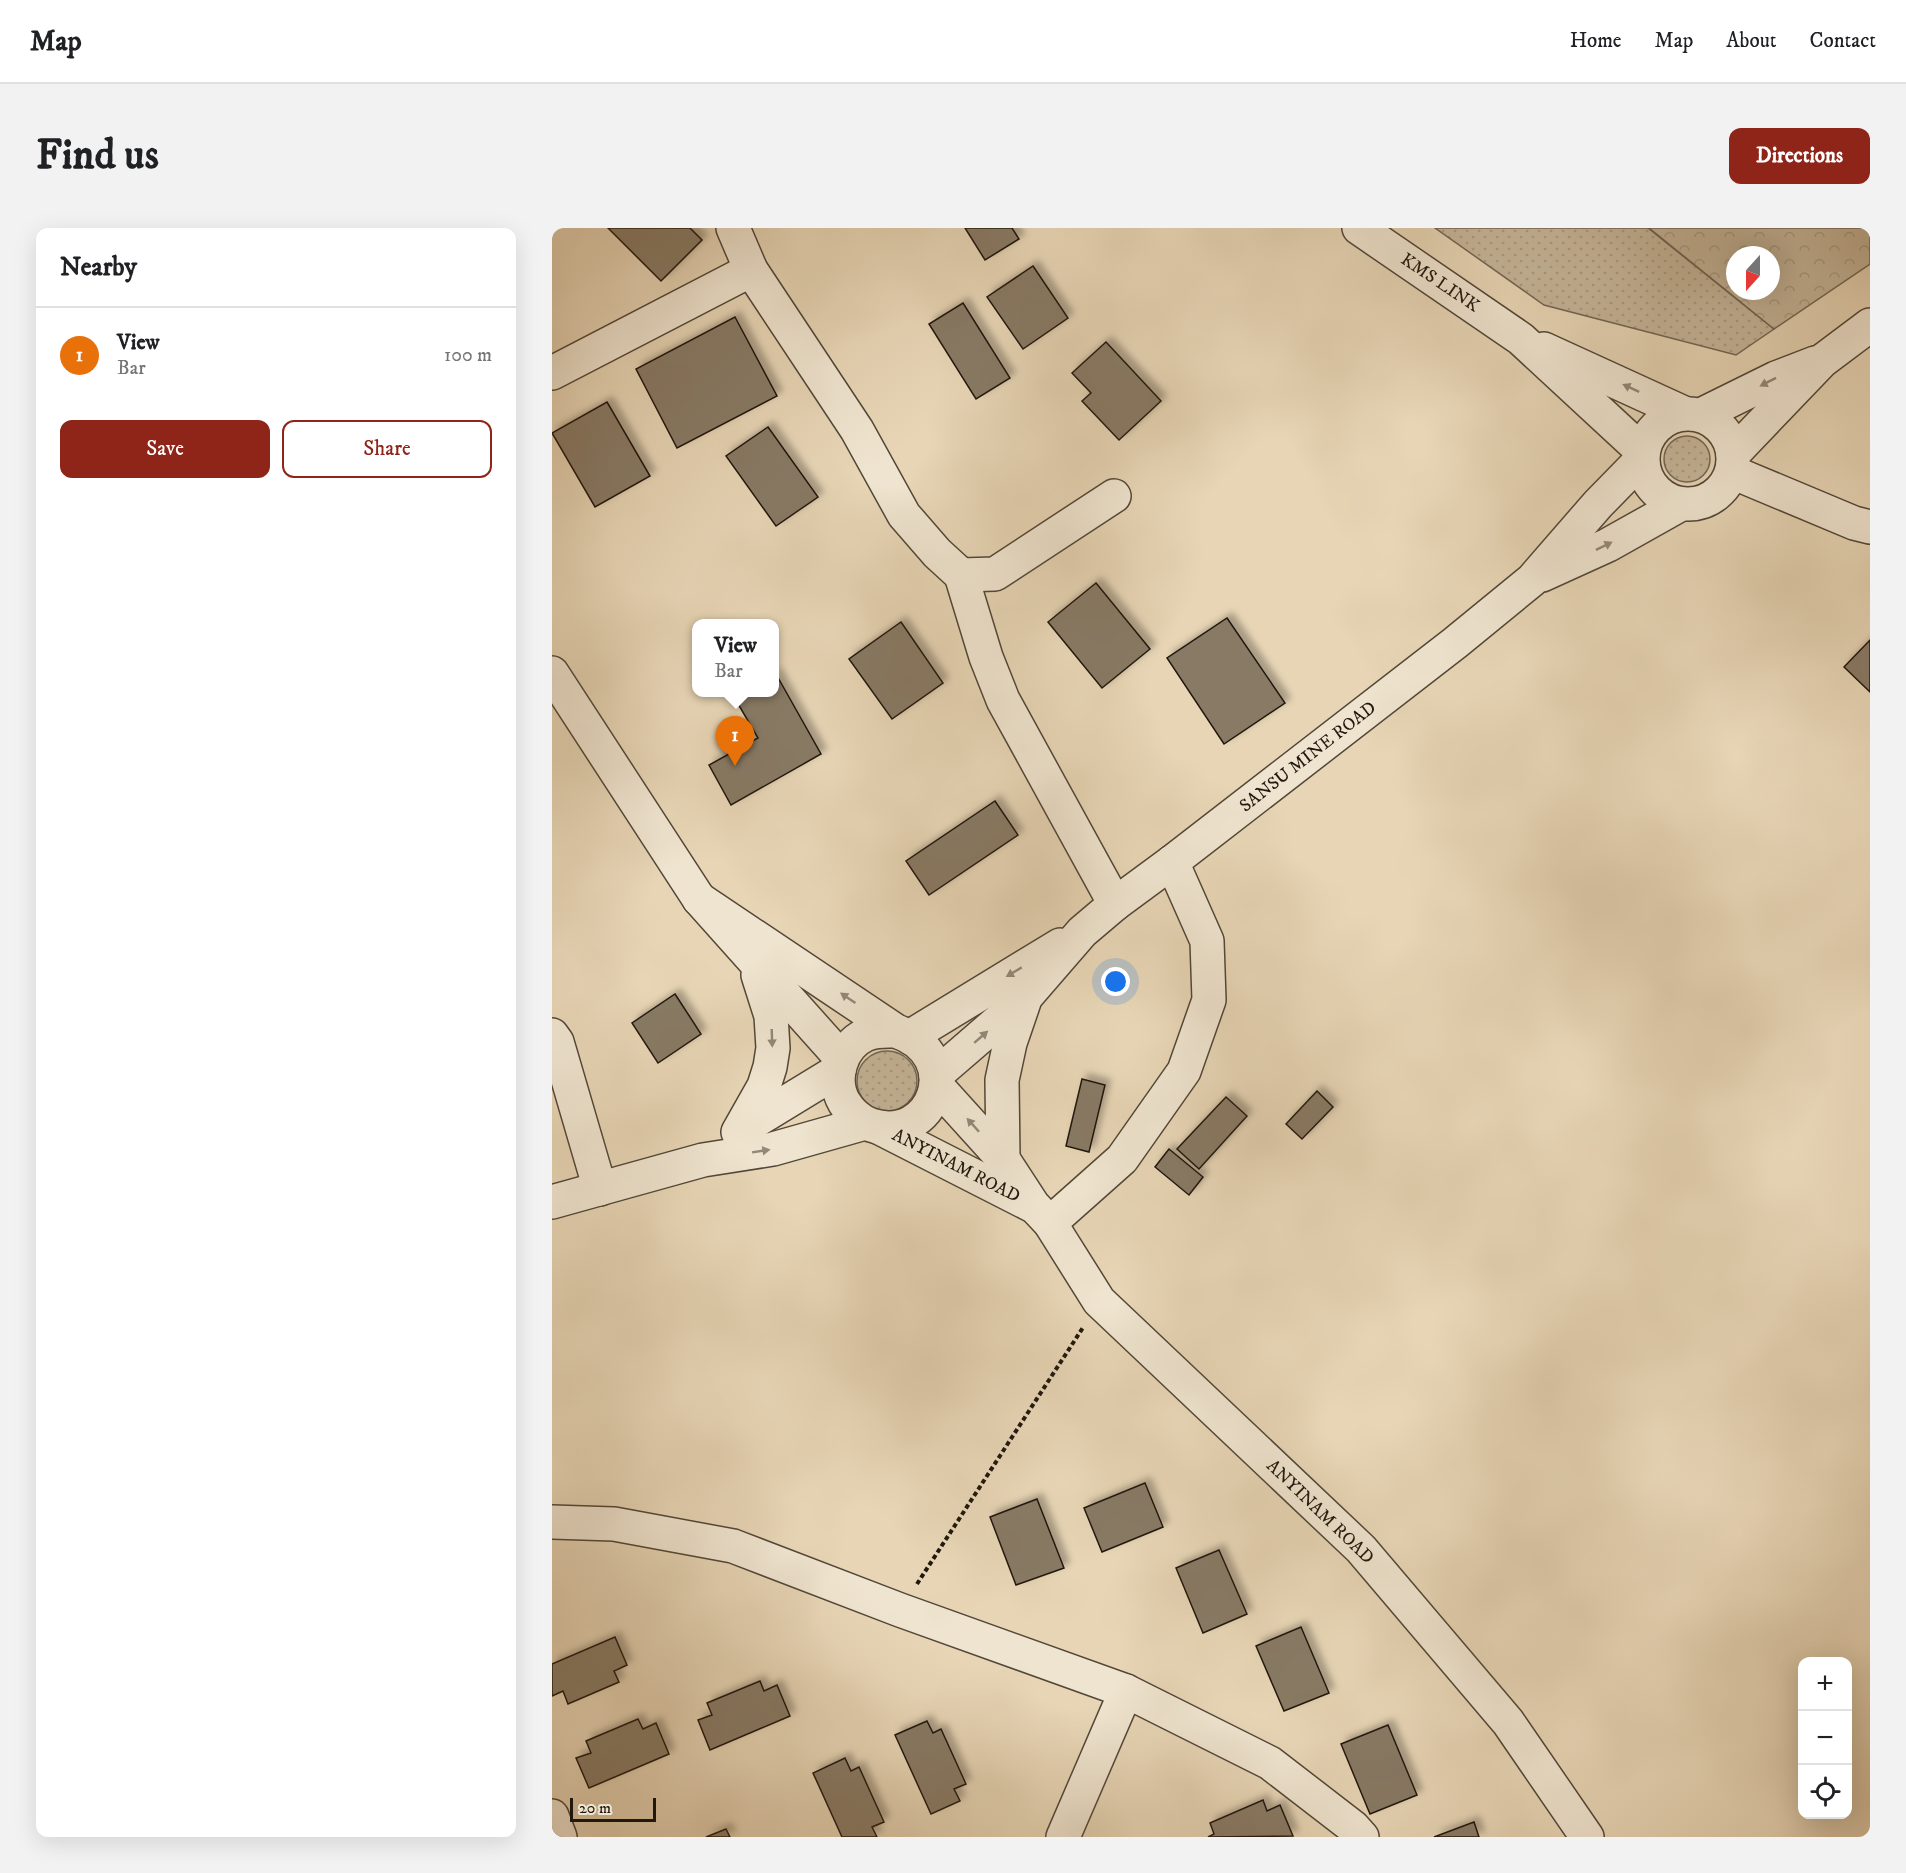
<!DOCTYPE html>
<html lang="en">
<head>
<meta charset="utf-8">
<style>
	:root { --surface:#fff; --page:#f2f2f2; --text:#202124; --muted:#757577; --line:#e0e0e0; --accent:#8f2418 }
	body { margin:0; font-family:"IM FELL DW Pica",serif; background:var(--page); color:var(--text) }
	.controls { position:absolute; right:18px; bottom:18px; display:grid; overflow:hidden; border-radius:12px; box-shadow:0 6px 24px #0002 }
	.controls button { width:54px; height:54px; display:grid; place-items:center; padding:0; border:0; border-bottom:2px solid var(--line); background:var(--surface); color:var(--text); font:30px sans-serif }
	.compass { position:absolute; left:1174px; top:18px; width:54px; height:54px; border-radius:50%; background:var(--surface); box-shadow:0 6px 24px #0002; rotate:201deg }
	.scale { position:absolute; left:18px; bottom:15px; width:86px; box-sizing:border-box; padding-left:6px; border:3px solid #21180e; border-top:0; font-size:16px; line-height:21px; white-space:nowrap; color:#21180e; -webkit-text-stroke:4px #efe4cf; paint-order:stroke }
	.you { position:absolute; left:564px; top:754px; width:21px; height:21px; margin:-15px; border:4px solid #fff; border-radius:50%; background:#1a73e8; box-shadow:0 0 0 9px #1a73e833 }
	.badge { display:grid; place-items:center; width:39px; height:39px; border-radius:50%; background:var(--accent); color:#fff; font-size:20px; font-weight:700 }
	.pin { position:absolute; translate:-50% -50px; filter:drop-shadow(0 2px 3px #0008) }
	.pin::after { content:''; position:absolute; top:32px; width:21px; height:18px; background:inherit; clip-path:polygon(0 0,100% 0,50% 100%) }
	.popup { position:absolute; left:140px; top:391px; width:87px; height:78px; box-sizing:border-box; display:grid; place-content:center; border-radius:12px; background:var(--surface); filter:drop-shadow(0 2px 4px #0005); font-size:20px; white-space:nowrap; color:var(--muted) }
	.popup b { font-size:22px; color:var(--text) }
	.popup::after { content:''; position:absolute; left:50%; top:100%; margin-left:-12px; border:12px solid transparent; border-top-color:var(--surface) }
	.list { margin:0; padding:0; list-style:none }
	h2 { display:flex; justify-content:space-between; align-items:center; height:78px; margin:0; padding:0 24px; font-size:26px }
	h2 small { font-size:20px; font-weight:400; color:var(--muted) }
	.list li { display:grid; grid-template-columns:39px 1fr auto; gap:18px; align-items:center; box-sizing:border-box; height:96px; padding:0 24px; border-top:2px solid var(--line) }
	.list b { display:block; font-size:22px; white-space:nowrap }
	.list p { margin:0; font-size:20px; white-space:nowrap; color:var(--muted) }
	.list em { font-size:20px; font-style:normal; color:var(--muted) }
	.actions { display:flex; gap:12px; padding:18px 24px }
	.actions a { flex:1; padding:14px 0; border:2px solid var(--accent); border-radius:12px; text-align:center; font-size:21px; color:var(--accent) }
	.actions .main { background:var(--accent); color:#fff }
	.icon { flex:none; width:33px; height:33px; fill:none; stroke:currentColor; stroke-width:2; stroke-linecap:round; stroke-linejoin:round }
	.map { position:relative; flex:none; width:1318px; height:1609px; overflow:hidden; border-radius:12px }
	header { display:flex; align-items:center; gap:36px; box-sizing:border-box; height:84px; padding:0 30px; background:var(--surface); border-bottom:2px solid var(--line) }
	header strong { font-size:28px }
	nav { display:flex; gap:33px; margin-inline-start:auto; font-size:21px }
	.intro { display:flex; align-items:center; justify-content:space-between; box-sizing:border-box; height:144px; padding:0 36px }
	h1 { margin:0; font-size:42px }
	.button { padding:15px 27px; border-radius:12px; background:var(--accent); color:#fff; font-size:21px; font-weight:700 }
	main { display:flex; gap:36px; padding:0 36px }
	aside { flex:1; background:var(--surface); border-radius:12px; box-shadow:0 6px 24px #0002 }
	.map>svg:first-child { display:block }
</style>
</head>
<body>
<header>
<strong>Map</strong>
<nav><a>Home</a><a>Map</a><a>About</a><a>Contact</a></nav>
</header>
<div class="intro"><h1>Find us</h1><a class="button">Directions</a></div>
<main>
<aside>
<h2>Nearby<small></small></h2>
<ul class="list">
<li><span class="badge" style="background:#e8710a">1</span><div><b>View</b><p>Bar</p></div><em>100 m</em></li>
</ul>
<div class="actions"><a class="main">Save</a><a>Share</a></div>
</aside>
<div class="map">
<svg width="1318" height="1609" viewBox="0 0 1318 1609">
	<defs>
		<pattern id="grass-dots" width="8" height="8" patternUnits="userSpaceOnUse" patternTransform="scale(1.5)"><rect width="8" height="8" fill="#c5b599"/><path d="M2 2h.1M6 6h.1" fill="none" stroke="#a99b83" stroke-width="1.8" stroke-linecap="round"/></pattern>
		<pattern id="forest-crowns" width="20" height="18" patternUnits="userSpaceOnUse" patternTransform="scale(1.5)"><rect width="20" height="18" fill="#c5b599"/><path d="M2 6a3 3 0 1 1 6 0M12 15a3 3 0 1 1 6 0" fill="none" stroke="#a99b83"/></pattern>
		<filter id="shadow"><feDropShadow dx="5.5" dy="-5.5" stdDeviation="3" flood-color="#0004"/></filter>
	</defs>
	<rect width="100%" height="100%" fill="#e7d5b5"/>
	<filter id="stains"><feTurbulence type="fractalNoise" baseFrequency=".00333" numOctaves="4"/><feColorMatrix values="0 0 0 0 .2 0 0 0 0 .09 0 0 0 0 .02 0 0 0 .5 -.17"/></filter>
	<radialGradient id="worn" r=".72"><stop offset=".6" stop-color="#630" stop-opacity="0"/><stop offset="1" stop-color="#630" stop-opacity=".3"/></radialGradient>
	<!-- grass -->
	<g fill="url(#grass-dots)" stroke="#736654" stroke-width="1.5">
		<path d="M883 0H1096L1222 101 1184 127 992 77Z"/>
		<circle cx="1135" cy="231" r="23"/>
		<circle cx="335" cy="853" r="30"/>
	</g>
	<!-- forest -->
	<path fill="url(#forest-crowns)" stroke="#736654" stroke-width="1.5" fill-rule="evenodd" d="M1097 0H1318V36L1222 101ZM1183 27H1219V63H1183Z"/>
	<!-- building -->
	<g fill="#887a65" stroke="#21180e" stroke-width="1.5" filter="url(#shadow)">
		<path d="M56 0H138L150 12 109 53Z"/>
		<path d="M413 0H460L467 11 433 32Z"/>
		<path d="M481 38 516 90 471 121 435 69Z"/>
		<path d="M411 75 458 150 424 171 377 96Z"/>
		<path d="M183 89 225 168 125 220 84 141Z"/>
		<path d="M554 114 609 173 567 212 530 173 539 165 520 145Z"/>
		<path d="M55 174 98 248 43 279 0 205Z"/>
		<path d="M216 199 266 269 224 298 174 228Z"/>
		<path d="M544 355 598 421 550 460 496 394Z"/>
		<path d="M675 390 733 475 672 516 615 430Z"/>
		<path d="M349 394 391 455 340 491 297 431Z"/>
		<path d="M1318 412V464L1292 439Z"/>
		<path d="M224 446 269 526 179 577 157 537 206 510 182 469 190 464H222V447Z"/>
		<path d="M443 573 466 607 377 667 354 633Z"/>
		<path d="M123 766 149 806 106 835 80 795Z"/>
		<path d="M530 851 553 857 537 924 514 918Z"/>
		<path d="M765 863 781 879 750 911 734 896Z"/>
		<path d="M674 869 695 888 647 941 625 921Z"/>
		<path d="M617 921 651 949 637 967 603 939Z"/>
		<path d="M593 1255 611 1299 550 1324 532 1280Z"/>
		<path d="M485 1271 512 1340 464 1357 438 1289Z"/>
		<path d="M667 1322 695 1386 651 1405 624 1340Z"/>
		<path d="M749 1399 777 1465 732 1483 704 1418Z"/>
		<path d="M63 1409 75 1437 62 1443 67 1454 16 1476 11 1463 0 1468V1436Z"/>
		<path d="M208 1453 212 1463 225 1457 238 1488 158 1522 146 1492 160 1487 155 1475Z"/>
		<path d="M86 1491 91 1501 104 1495 117 1526 37 1560 24 1530 39 1525 34 1513Z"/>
		<path d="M375 1493 381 1505 389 1501 414 1556 402 1561 408 1573 379 1586 343 1507Z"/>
		<path d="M836 1497 865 1567 818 1586 789 1516Z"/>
		<path d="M293 1530 299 1543 307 1539 332 1594 320 1599 325 1609H290L261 1545Z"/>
		<path d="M711 1572 715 1583 728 1577 741 1608 656 1609 662 1606 658 1595Z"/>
		<path d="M922 1594 927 1609H882Z"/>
		<path d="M174 1601 178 1609H154Z"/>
	</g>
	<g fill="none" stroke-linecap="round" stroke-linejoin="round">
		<!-- minor casing -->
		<g stroke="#524738" stroke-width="36">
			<g id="minor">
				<path d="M181 0 199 42 305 202 352 287 385 325 409 347 443 346 562 268"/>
				<path d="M807 0 969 111 1090 223"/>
				<path d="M992 121 1132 185"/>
				<path d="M0 145 199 42"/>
				<circle cx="1136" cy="231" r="45"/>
				<path d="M1149 187 1224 150 1263 135"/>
				<path d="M1181 226 1270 133 1318 97"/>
				<path d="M1180 244 1302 295 1318 299"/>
				<path d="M409 347 434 429 451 472 563 676"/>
				<path d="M990 347 1056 317 1129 276"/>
				<path d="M0 445 147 671 290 831"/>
				<path d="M147 671 344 803C415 827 382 917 319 897 308 893 298 884 292 874 279 851 289 818 313 807 323 802 334 803 344 803"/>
				<path d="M0 807 5 814 48 961"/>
				<path d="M359 808 508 717"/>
				<path d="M384 847 472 771 530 704 563 676 620 634 903 415 980 352 1046 276 1090 231"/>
				<path d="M384 857 451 931 481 977 498 995 547 1073 809 1321 956 1494 1035 1609"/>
				<path d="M328 900 479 977"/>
				<path d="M187 903 287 842"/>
				<path d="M186 904 212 858 218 839 221 820 219 788 206 747"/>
				<path d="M451 931 450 852 458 815 472 774"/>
				<path d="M0 974 151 932 221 921 313 895"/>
				<path d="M498 995 570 931 632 843 657 772 655 713 620 634"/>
				<path d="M0 1294 62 1296 181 1318 348 1382 574 1463"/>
				<path d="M0 1588 8 1609"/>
				<path d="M511 1609 574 1463 718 1535 801 1599 810 1609"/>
			</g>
		</g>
		<!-- path -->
		<path stroke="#21180e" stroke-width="4" stroke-dasharray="4.5 3" stroke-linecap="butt" d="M365 1356 532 1098"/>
		<!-- minor -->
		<use href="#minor" stroke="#efe4cf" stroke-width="33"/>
	</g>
	<!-- one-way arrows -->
	<defs><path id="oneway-solid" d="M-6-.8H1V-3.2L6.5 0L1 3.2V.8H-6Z" transform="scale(1.5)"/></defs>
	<g fill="#928878">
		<use href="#oneway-solid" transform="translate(1216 154) rotate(153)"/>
		<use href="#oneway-solid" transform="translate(1079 160) rotate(-155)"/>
		<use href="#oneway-solid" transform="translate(1052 318) rotate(-26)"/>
		<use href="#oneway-solid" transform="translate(462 744) rotate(149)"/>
		<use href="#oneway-solid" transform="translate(296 770) rotate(-146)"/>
		<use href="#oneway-solid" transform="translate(429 809) rotate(-41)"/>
		<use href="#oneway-solid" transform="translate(220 810) rotate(88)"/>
		<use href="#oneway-solid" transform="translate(421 897) rotate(-132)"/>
		<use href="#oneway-solid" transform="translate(209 923) rotate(-9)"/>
	</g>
	<g text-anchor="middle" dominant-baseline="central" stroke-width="5" stroke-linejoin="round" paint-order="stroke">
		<!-- street labels -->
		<g font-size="18" fill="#21180e" stroke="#efe4cf">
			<text transform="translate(888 55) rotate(34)">KMS LINK</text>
			<text transform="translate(756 529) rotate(-38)">SANSU MINE ROAD</text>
			<text transform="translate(404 938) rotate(27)">ANYINAM ROAD</text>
			<text transform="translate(768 1284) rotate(44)">ANYINAM ROAD</text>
		</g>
	</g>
	<rect width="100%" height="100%" filter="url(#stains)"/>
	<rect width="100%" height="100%" fill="url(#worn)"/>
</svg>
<div class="controls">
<button>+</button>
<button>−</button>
<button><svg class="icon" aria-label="locate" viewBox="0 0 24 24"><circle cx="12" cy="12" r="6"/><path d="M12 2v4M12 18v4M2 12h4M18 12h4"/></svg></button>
</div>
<svg class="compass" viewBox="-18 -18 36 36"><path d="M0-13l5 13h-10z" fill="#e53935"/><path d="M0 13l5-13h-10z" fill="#757577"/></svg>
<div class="scale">20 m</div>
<div class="you"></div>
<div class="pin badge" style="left:183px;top:538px;background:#e8710a">1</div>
<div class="popup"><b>View</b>Bar</div>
</div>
</main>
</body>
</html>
